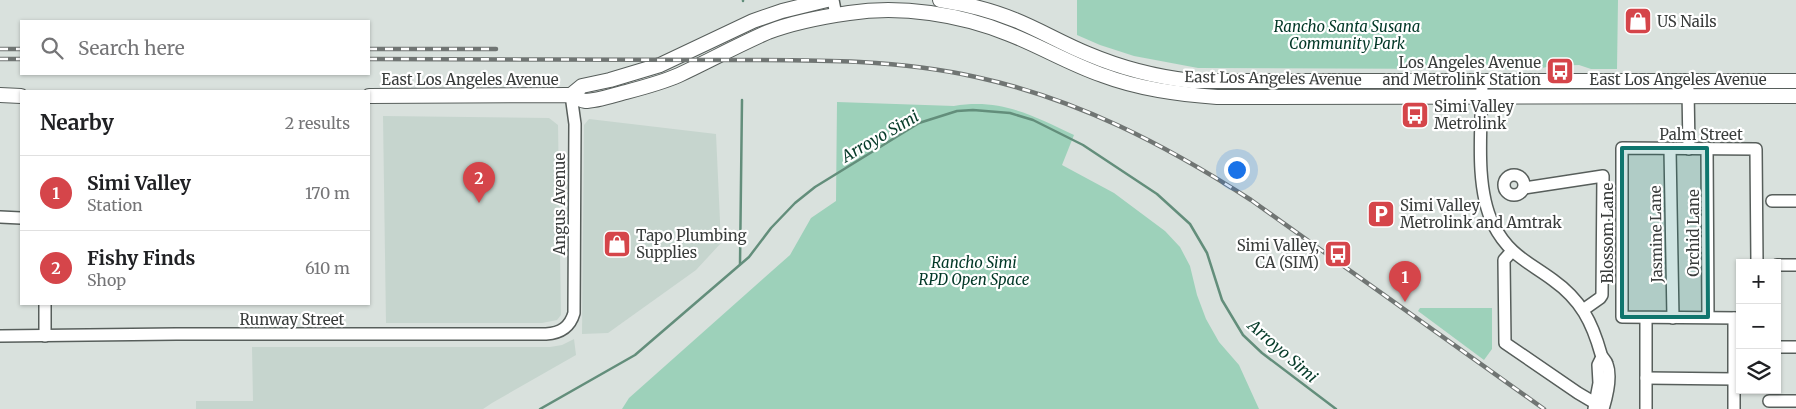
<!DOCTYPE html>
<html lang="en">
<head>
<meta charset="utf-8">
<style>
	:root { --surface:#fff; --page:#f2f2f2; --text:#202124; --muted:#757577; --line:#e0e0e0; --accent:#d5454a }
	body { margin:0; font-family:Merriweather,serif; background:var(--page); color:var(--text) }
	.controls { position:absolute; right:15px; bottom:15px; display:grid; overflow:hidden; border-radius:0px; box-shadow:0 1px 4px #0004 }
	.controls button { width:45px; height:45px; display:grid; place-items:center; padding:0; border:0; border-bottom:1px solid var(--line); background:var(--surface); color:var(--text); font:25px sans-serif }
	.you { position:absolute; left:1236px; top:169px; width:18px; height:18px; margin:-12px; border:4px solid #fff; border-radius:50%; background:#1a73e8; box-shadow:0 0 0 8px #1a73e833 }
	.badge { display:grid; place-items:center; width:32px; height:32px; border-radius:50%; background:var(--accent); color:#fff; font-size:16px; font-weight:700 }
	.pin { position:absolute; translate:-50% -41px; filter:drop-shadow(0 1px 2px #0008) }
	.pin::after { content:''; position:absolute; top:26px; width:18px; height:15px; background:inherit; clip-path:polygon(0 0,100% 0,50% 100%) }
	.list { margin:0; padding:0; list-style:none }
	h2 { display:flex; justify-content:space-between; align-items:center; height:65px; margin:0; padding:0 20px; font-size:21px }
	h2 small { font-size:16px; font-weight:400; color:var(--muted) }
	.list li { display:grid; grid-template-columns:32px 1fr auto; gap:15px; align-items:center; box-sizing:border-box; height:75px; padding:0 20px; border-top:1px solid var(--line) }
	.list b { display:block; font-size:19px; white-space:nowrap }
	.list p { margin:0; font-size:16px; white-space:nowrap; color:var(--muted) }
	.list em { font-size:16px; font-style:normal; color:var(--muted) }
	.icon { flex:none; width:28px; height:28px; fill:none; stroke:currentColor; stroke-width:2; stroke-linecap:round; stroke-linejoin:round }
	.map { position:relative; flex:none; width:1796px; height:409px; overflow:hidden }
	.search { position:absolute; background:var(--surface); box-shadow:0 1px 4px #0004; left:20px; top:20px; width:350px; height:55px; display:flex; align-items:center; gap:12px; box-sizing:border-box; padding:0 18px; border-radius:0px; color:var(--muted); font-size:19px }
	.panel { position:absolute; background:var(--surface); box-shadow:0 1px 4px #0004; left:20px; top:90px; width:350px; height:215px; border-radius:0px }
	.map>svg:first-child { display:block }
</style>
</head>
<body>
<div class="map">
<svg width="1796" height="409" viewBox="0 0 1796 409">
	<rect width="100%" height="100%" fill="#d9e1dd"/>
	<!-- built -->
	<g fill="#c6d5ce">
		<path d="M383 116 549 118 558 125 561 315 557 320 542 323H386Z"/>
		<path d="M589 119 716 134 721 243 696 270 608 333 582 334 584 125Z"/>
		<path d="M574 339 576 355 492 403 483 409H196V401H253L252 347H550L562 345Z"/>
	</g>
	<!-- green -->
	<g fill="#9dd1ba">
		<path d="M1077 0H1618L1617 69H1591L1579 65 1550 66 1539 69H1500L1495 65H1468L1463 69 1198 68 1134 56 1100 45 1077 35Z"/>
		<path d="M837 102 954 106C1001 98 1034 116 1074 135L1062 165 1114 193 1165 231 1180 247 1190 266 1197 295 1206 319 1219 342 1239 365 1259 409H622L629 398 790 255 811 218 836 201Z"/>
		<path d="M1420 308H1492V349L1484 360 1418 311Z"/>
	</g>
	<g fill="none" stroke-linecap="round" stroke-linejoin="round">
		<!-- stream -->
		<g stroke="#638e7b" stroke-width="2.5">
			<path d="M743 1V0"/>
			<path d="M740 264 742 100"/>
			<path d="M540 409 635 355 749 257 771 228 795 203 815 187 919 123 957 111 973 110 1010 113 1033 120 1083 145 1157 194 1190 224 1207 253 1222 300 1243 335 1262 353 1336 409"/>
		</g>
		<!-- minor casing -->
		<g stroke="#575e5b" stroke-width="14">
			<g id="minor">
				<path d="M833 0 836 15"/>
				<path d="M1482 81C1482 124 1474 185 1493 224 1509 255 1527 261 1553 280 1581 300 1592 322 1601 354 1602 358 1606 360 1607 364 1612 377 1607 396 1603 409"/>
				<path d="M1688 89 1689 149"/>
				<path d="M1707 148 1708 317"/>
				<path d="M1670 149 1673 318"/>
				<circle cx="1514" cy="185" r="10"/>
				<path d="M1524 188 1603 176 1602 295 1600 298 1583 310"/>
				<path d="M1772 201H1796"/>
				<path d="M0 217 21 218"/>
				<path d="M1512 251 1504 260 1505 343 1578 393 1595 403"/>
				<path d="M1777 265H1796"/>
				<path d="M1740 318 1622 317V148L1756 149 1757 263"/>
				<path d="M0 336 176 334H546C561 333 570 327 574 313L575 124 571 95"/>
				<path d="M45 336V304"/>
				<path d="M1777 347H1796"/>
				<path d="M1646 378 1734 379"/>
				<path d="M1769 401H1796"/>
				<path d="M1594 409 1599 383 1598 365 1602 357"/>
				<path d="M1646 409V318"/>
				<path d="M1734 409V318"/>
			</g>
		</g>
		<!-- major casing -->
		<g stroke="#575e5b" stroke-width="16">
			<g id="major">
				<path d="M940 0C966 4 991 10 1015 20 1040 30 1063 44 1088 54 1121 68 1156 77 1192 81H1796"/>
				<path d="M0 95 21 96"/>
				<path d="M571 95 582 86 610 80 660 65 753 21 782 11 827 0"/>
				<path d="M369 96 571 95C575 97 580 100 585 101 596 101 611 96 622 93 641 88 661 83 679 75 709 61 738 45 768 32 794 22 821 17 849 13 901 5 960 14 1009 34 1040 46 1070 64 1102 75 1139 89 1178 94 1217 97L1796 96"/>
			</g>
		</g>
		<!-- minor -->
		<use href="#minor" stroke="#fff" stroke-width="11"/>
		<!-- major -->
		<use href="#major" stroke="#fff" stroke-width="14"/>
		<!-- rail casing -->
		<g stroke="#707573" stroke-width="4.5">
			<g id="rail">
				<path d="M0 49H21"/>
				<path d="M369 49H496"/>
				<path d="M0 59H21"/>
				<path d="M369 59C489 59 610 60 730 60 813 60 895 59 976 77 1077 99 1164 144 1251 200L1544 409"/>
			</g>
		</g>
		<!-- rail -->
		<use href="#rail" stroke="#fff" stroke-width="2.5" stroke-dasharray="8" stroke-linecap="butt"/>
	</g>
	<!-- marked area -->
	<path fill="#0f766e" fill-opacity="0.2" stroke="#0f766e" stroke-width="4" stroke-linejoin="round" d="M1622 148H1707L1708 317H1622Z"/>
	<!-- icons -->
	<defs>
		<g id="shop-square" transform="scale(1.4375)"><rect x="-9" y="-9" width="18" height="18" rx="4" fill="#d5454a" stroke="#fff"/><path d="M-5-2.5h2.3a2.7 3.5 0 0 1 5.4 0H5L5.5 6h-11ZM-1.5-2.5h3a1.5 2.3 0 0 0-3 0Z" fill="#fff"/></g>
		<g id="bus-square" transform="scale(1.4375)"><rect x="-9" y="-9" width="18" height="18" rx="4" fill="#d5454a" stroke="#fff"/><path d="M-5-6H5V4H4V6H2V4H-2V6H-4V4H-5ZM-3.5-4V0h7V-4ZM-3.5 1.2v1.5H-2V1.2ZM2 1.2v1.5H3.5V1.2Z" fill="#fff"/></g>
		<g id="parking-square" transform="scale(1.4375)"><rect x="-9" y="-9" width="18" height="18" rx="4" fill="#d5454a" stroke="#fff"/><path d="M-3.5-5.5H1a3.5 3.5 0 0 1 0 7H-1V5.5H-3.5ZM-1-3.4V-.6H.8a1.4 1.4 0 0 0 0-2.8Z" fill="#fff"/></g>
	</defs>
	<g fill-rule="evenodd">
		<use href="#shop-square" x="1638" y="21"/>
		<use href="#bus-square" x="1560" y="71"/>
		<use href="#bus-square" x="1415" y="115"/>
		<use href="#parking-square" x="1381" y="214"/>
		<use href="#shop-square" x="617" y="244"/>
		<use href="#bus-square" x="1338" y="254"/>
	</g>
	<g text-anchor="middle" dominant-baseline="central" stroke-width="4.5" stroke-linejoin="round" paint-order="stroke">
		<!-- poi labels -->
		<g font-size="15" fill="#3a3d3c" stroke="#fff" text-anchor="start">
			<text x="1657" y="21">US Nails</text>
			<text x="1541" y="62" text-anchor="end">Los Angeles Avenue<tspan x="1541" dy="17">and Metrolink Station</tspan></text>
			<text x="1434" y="106">Simi Valley<tspan x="1434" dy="17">Metrolink</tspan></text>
			<text x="1400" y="205">Simi Valley<tspan x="1400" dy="17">Metrolink and Amtrak</tspan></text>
			<text x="636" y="235">Tapo Plumbing<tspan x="636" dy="17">Supplies</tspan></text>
			<text x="1319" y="245" text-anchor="end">Simi Valley,<tspan x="1319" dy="17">CA (SIM)</tspan></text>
		</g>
		<!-- park labels -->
		<g font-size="15" font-style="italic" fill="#013726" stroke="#fff">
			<text x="1347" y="26">Rancho Santa Susana<tspan x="1347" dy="17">Community Park</tspan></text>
			<text x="974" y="262">Rancho Simi<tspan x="974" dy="17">RPD Open Space</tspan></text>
		</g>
		<!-- street labels -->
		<g font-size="15" fill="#3a3d3c" stroke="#fff">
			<text transform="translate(1273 78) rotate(1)">East Los Angeles Avenue</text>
			<text x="470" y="79">East Los Angeles Avenue</text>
			<text x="1678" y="79">East Los Angeles Avenue</text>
			<text x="1701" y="134">Palm Street</text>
			<text transform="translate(559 204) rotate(-90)">Angus Avenue</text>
			<text transform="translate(1607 233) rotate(-90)">Blossom Lane</text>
			<text transform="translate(1693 233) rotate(-90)">Orchid Lane</text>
			<text transform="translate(1656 234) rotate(-91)">Jasmine Lane</text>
			<text x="292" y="319">Runway Street</text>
		</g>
		<!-- water labels -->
		<g font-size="16" font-style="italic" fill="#073c2a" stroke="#fff">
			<text transform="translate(880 136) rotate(-30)">Arroyo Simi</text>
			<text transform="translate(1283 351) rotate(41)">Arroyo Simi</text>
		</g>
	</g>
</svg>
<div class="controls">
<button>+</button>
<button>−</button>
<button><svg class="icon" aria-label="layers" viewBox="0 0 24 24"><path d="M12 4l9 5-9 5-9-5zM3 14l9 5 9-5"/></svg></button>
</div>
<div class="you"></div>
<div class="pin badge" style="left:1405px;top:302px">1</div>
<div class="pin badge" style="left:479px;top:203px">2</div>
<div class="search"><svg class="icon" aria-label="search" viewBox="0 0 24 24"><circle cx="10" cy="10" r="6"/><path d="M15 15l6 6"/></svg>Search here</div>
<section class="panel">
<h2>Nearby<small>2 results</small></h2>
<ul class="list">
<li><span class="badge">1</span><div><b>Simi Valley</b><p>Station</p></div><em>170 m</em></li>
<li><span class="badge">2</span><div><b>Fishy Finds</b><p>Shop</p></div><em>610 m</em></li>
</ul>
</section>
</div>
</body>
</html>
